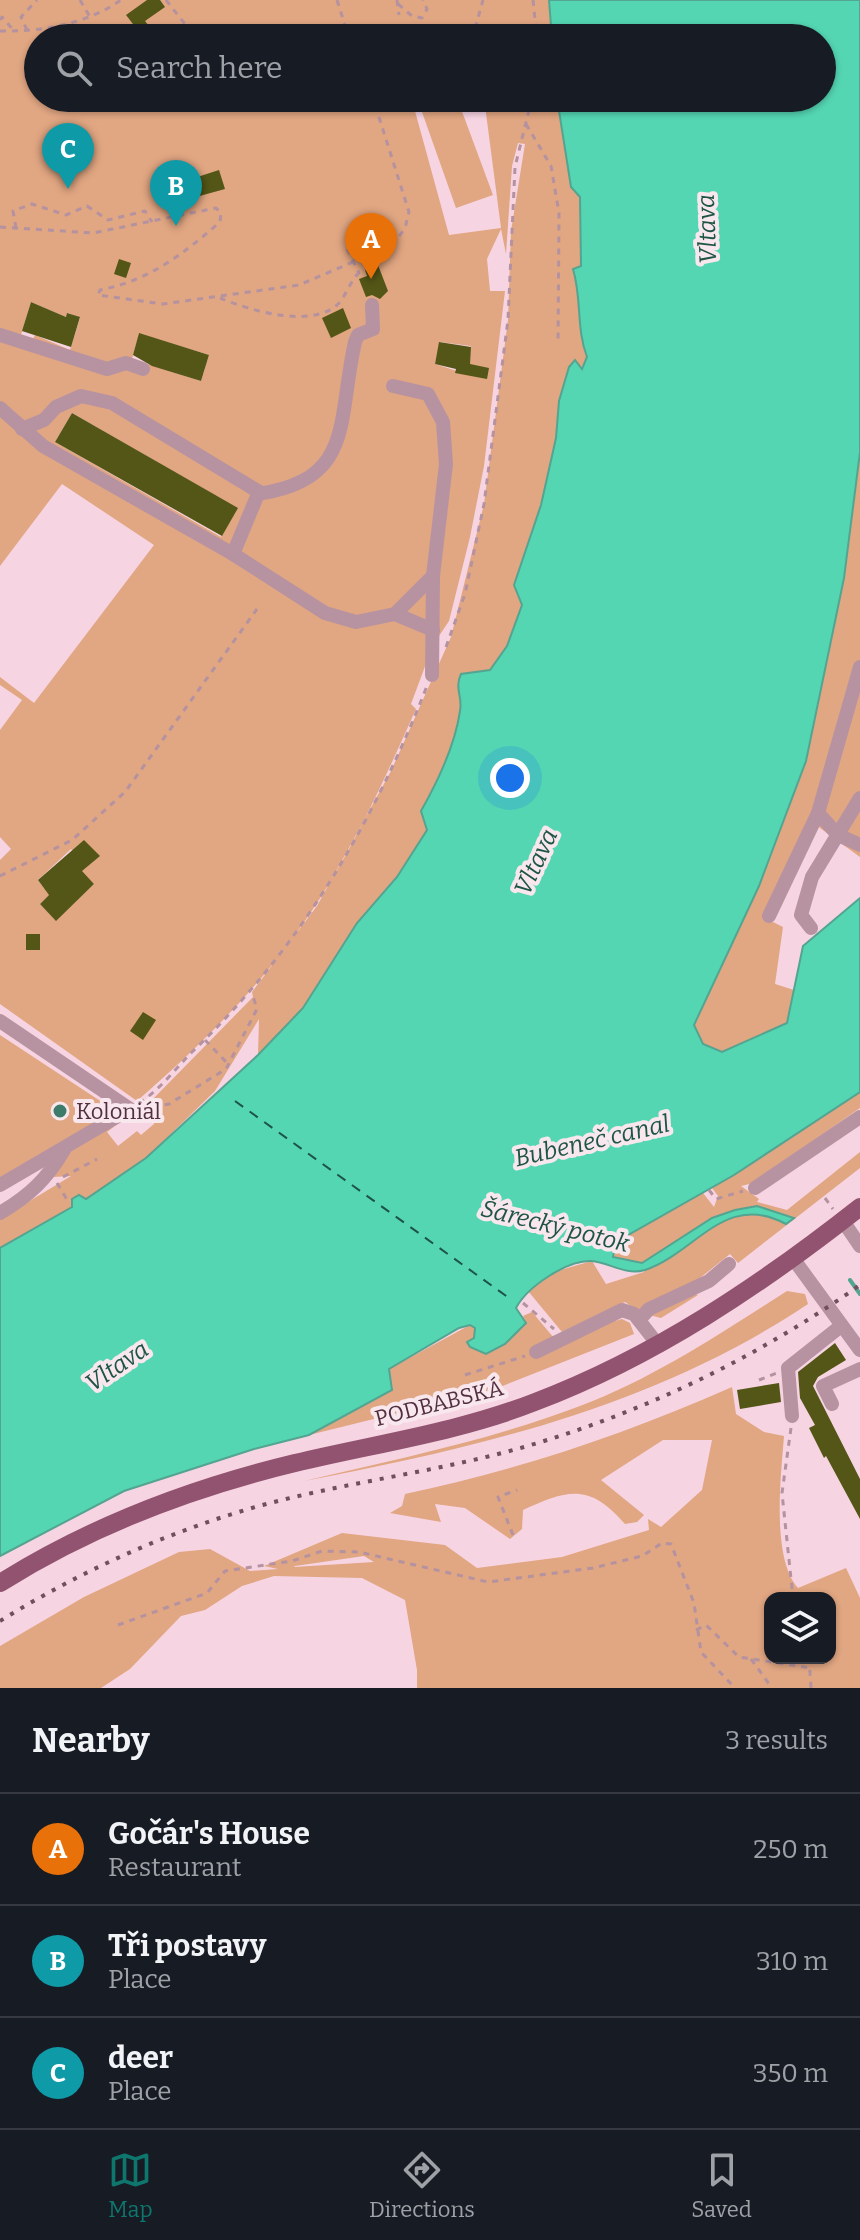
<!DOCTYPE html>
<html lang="en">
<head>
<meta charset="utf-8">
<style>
	:root { --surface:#171b24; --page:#20242c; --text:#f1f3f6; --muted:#9ea1a6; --line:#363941; --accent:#0f766e }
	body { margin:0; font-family:Bitter,serif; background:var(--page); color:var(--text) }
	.controls { position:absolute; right:24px; bottom:24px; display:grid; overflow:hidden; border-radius:16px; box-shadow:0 2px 6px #0004 }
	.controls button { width:72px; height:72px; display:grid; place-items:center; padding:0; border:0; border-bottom:2px solid var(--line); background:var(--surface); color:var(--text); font:40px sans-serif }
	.you { position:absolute; left:510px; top:778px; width:28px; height:28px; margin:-20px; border:6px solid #fff; border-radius:50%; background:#1a73e8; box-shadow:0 0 0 12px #1a73e833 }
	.badge { display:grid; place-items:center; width:52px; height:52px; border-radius:50%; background:var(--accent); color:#fff; font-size:26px; font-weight:700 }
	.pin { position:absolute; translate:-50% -66px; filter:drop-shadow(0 2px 4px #0008) }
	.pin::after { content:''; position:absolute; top:42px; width:28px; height:24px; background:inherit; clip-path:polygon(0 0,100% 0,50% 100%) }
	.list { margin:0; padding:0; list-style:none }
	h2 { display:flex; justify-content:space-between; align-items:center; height:104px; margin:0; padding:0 32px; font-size:34px }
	h2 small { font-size:26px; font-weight:400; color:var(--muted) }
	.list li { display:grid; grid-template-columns:52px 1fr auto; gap:24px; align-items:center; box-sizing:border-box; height:112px; padding:0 32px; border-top:2px solid var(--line) }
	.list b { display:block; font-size:30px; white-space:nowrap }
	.list p { margin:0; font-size:26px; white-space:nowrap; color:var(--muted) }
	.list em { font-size:26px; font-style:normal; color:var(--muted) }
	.icon { flex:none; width:44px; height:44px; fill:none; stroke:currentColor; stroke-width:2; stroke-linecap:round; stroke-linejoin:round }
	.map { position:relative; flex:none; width:860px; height:1688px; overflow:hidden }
	.search { position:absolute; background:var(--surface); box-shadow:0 2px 6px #0004; left:24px; right:24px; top:24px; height:88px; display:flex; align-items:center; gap:20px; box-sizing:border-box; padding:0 28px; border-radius:44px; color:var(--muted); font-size:30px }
	.sheet { height:440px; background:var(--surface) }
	nav { display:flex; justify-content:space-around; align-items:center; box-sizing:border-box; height:112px; border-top:2px solid var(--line); background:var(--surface); font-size:22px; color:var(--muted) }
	nav a { display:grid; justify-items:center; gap:4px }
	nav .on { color:var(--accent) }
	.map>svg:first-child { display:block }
</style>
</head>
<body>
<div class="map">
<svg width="860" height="1688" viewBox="0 0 860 1688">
	<rect width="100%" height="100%" fill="#f7d4e2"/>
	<!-- green -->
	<g fill="#e1a682" fill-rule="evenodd">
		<path d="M0 0H549L552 38H38V98H447L415 111 449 235 501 228 484 98H557L571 187 580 197 581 267 573 270C582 299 576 328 588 357L559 401 556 438 541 505 514 585 523 605 507 646 490 670 461 674C454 689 463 696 460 711 455 746 438 781 421 811L427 830 397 877 357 923 303 1008 258 1055 259 1019 215 1091 146 1158 86 1200 79 1195 73 1198 72 1207 0 1248V1219L71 1176 53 1177 73 1146 124 1119 107 1132 118 1146 137 1131 141 1135 154 1124V1098L253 997 252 992 317 906 391 771 451 637 484 504 508 320 511 231 525 144 518 143 512 166 506 254 501 229 487 259 490 291H505L484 466 470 537 449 621 433 645 411 704 416 709C381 787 344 870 292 939 249 998 192 1053 137 1101L0 1004V860L11 849 0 837V730L22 700 0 685V677L34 703 154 545 62 484 0 566ZM31 302 66 317 68 313 80 318 70 350 35 335 33 339 21 335ZM139 334 209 355 201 381 132 359ZM440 342 471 346 466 374 435 364ZM72 413 237 508 221 537 55 442ZM71 849 81 860 44 888 38 880ZM78 868 94 884 56 920 40 904Z"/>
		<path d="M457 98 493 195 456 208 422 112Z"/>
		<path d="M860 452V857L809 820 765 918 783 927 775 984 794 990 787 1023 722 1052 703 1044 694 1025 759 886 806 761 844 578Z"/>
		<path d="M0 1035 117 1112 0 1181Z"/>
		<path d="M860 1092V1108L753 1183 741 1186 759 1199 757 1202 787 1210 860 1152V1168L738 1263 730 1254 685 1290 698 1295 661 1318 641 1313 625 1302 562 1332 528 1291 557 1271 592 1261 606 1284 644 1272 649 1260 642 1263 614 1257 616 1242 703 1193 714 1207 718 1196 712 1188Z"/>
		<path d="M787 1291 805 1294 808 1304C655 1406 482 1447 304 1481 397 1459 491 1440 580 1406 654 1378 721 1333 787 1291Z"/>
		<path d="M532 1312 554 1338 622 1319 630 1323 634 1334 495 1389 309 1435 392 1390 389 1369 470 1325 476 1329 474 1338 468 1342 486 1354 505 1344 526 1323 523 1316Z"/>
		<path d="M732 1387 736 1414 764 1432 784 1436C781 1476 771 1557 798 1588L846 1568 860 1598V1688H417V1670L405 1600 362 1578 274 1576 242 1586 205 1610 181 1616 130 1669 101 1688H0V1646L84 1597 179 1552 210 1549 250 1571 278 1569 264 1566 342 1533 445 1545 477 1568 562 1557 649 1530 648 1519 661 1527 702 1490 712 1440H663L601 1480 644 1515 637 1522 625 1524C590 1483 568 1489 523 1510L522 1529 510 1539 465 1508 435 1504 441 1522 390 1513 402 1506 405 1494C522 1469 623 1435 732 1387ZM364 1556 374 1562 294 1567 295 1566ZM770 1598H830V1658H770Z"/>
	</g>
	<!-- water -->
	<path fill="#54d6b3" stroke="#53a490" stroke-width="2" d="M549 0H860V452L844 578 806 761 759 886 694 1025 703 1044 722 1052 787 1023 803 946 860 898V1092L734 1175 616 1242 613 1257 642 1263 712 1218 735 1210 757 1206 794 1218 786 1224C725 1191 697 1252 645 1270 625 1276 609 1262 591 1261 567 1260 527 1287 516 1308L526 1323 505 1344 486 1354 470 1347 467 1342 474 1338 475 1328 470 1325 459 1328 389 1369 392 1390 309 1435 254 1449 124 1491 0 1556V1248L72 1207V1199L79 1195 86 1199 146 1158 258 1055 303 1008 357 923 397 877 427 830 421 811C438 781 455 746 460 711 463 696 454 689 461 674L490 670 507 646 522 605 514 585 541 505 556 438 559 401 569 367 575 360 582 369 587 357C576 328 582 299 573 269L581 266 580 197 571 187 557 98H822V38H552Z"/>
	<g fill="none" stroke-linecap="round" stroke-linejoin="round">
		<!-- stream -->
		<path stroke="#53a490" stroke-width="4" d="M850 1280 860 1294"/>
		<!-- ferry -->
		<path stroke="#1e5446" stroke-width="2" stroke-dasharray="10 8" stroke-linecap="butt" d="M235 1101 509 1298"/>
	</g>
	<!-- building -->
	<g fill="#535616">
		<path d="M147 0H160L165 7 145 21 152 30 143 37 126 15Z"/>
		<path d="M219 170 225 189 196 197 194 191 189 193 185 181Z"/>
		<path d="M119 259 131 263 126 278 114 274Z"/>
		<path d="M378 265 388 291 380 299 372 295 366 297 359 279 367 276 365 270Z"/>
		<path d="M31 302 66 317 67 313 80 317 71 347 22 331Z"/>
		<path d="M343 308 351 328 331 338 322 318Z"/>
		<path d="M139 333 209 355 201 381 152 366 133 355Z"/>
		<path d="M439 342 471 347 470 364 489 368 487 379 455 373 456 369 435 364Z"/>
		<path d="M72 413 238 508 222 536 55 442Z"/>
		<path d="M84 840 100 856 82 871 94 884 56 921 40 904 49 895 38 880Z"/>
		<rect x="26" y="934" width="14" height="16"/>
		<path d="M143 1012 156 1020 143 1040 130 1031Z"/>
		<path d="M835 1343 846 1360 818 1377 813 1386 860 1479V1519L826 1456 824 1458 809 1428 815 1425 800 1398 798 1372Z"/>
		<path d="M779 1383 781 1402 740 1409 737 1390Z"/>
	</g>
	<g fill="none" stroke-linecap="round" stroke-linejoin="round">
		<!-- path -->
		<g stroke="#b592a0" stroke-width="3" stroke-dasharray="6 6" stroke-linecap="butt">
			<path d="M80 0 90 17"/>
			<path d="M166 0 196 38"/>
			<path d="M337 0 349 38"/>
			<path d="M397 0 399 15"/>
			<path d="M533 0 537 38"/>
			<path d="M398 4 412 16 422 18 427 9 423 0"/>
			<path d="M0 20 2 17 15 32"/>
			<path d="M61 25 74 38"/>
			<path d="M27 30 21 17 37 0"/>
			<path d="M0 31C41 32 87 24 121 0"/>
			<path d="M468 38 476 25 483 0"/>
			<path d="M526 124 551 166 559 213 558 343"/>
			<path d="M0 227 93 233 216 208 221 213 220 222C182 255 150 280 100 290L98 295 163 304 299 285 393 245 405 228 409 212 373 98"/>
			<path d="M16 228 13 211 32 204 66 215 87 206 108 220 145 211 152 222"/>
			<path d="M347 249 359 273"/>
			<path d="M220 298C249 310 313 330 339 303 347 294 351 279 360 272 370 265 382 261 392 252L393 245"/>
			<path d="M446 647 465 594 484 504 508 320 515 167 532 98"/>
			<path d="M0 876 72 840 125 792 257 609"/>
			<path d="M205 1040 229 1065"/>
			<path d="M139 1103C160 1090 175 1069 192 1052 299 950 373 824 427 686"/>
			<path d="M141 1109 169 1104 226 1069 257 1009 252 993"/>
			<path d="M63 1177 97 1159"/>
			<path d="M57 1183 69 1203"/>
			<path d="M709 1190 716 1199 743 1191"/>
			<path d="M825 1198 833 1209"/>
			<path d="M523 1303 554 1329"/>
			<path d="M465 1375 525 1356"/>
			<path d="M759 1380 777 1373"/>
			<path d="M791 1428 782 1493 793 1598"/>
			<path d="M513 1535 498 1497 517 1490"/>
			<path d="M118 1625 207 1593 225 1571 292 1561 322 1551 359 1552 488 1582 593 1568 642 1556 662 1543 671 1544 694 1603 701 1652 735 1688"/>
			<path d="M696 1630 706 1625 739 1657 811 1668"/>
			<path d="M809 1658 811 1688"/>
			<path d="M751 1659 772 1688"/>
		</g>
		<!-- minor -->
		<g stroke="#b793a2" stroke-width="14">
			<path d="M0 335 107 369 126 363 143 369"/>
			<path d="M393 386 428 394 443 422 446 464 433 576 432 675"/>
			<path d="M0 408 43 446 233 554 325 613 356 622 395 614 433 630"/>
			<path d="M22 429 44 420 56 407 81 396 112 403 261 493"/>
			<path d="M233 554 258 494C355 480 337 421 355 342L358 335 373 329 372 305"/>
			<path d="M395 614 433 576"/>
			<path d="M818 813 838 835 860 845"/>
			<path d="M769 916 818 813 860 667"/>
			<path d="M811 928 801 915 812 877 860 798"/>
			<path d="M0 1021 130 1109 0 1185"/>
			<path d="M755 1188 860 1117"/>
			<path d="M0 1213C29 1196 47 1179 64 1150"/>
			<path d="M843 1221 860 1246"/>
			<path d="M792 1257 860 1350"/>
			<path d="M639 1320 649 1309 709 1281 729 1264"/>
			<path d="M536 1352 622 1310 634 1314 659 1346"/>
			<path d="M832 1404 823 1386 860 1369"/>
			<path d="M792 1416 788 1368 841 1326"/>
		</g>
		<!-- major -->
		<path stroke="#91536f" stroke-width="18" d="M0 1583C91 1526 191 1488 295 1463 374 1444 459 1432 535 1402 654 1357 761 1285 860 1207"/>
		<!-- rail -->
		<path stroke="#714f5d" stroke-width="4" stroke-dasharray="4 8" stroke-linecap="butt" d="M0 1621C81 1571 167 1532 259 1506 346 1482 437 1472 524 1447 645 1412 758 1357 860 1285"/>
	</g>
	<!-- markers -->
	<circle fill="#3d7c6a" stroke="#f8e7ed" stroke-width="3" cx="60" cy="1111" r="8"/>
	<g text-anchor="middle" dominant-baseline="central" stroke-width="8" stroke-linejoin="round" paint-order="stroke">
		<!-- poi labels -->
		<g font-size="22" fill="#512f3e" stroke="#f8e7ed" text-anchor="start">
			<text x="76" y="1111">Koloniál</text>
		</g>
		<!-- street labels -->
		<g font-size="22" fill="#512f3e" stroke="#f8e7ed">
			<text transform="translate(439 1403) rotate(-14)">PODBABSKÁ</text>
		</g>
		<!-- water labels -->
		<g font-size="24" font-style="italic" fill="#1e5446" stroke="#f8e7ed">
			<text transform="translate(707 229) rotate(-92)">Vltava</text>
			<text transform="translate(536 862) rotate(-65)">Vltava</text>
			<text transform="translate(592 1141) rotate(-13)">Bubeneč canal</text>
			<text transform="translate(555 1226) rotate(14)">Šárecký potok</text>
			<text transform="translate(117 1366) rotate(-34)">Vltava</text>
		</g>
	</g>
</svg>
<div class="controls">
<button><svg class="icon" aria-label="layers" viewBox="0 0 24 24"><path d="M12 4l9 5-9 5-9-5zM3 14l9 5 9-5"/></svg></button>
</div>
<div class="you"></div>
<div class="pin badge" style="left:371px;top:279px;background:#e8710a">A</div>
<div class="pin badge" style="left:176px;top:226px;background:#0f9aa8">B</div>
<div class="pin badge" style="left:68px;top:189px;background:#0f9aa8">C</div>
<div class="search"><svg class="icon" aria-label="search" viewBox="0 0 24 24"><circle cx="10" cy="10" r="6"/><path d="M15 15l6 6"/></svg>Search here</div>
</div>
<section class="sheet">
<h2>Nearby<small>3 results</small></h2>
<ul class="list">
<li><span class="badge" style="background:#e8710a">A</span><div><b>Gočár's House</b><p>Restaurant</p></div><em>250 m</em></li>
<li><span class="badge" style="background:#0f9aa8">B</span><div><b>Tři postavy</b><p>Place</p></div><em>310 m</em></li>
<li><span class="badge" style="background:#0f9aa8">C</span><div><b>deer</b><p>Place</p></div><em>350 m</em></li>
</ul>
</section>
<nav>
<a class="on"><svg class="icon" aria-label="map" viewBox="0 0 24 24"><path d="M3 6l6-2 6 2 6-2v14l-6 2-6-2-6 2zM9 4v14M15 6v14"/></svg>Map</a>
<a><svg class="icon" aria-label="directions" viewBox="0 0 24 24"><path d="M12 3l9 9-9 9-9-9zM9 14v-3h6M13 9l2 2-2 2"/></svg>Directions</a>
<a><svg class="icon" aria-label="saved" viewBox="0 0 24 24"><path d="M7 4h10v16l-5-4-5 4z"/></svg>Saved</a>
</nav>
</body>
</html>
